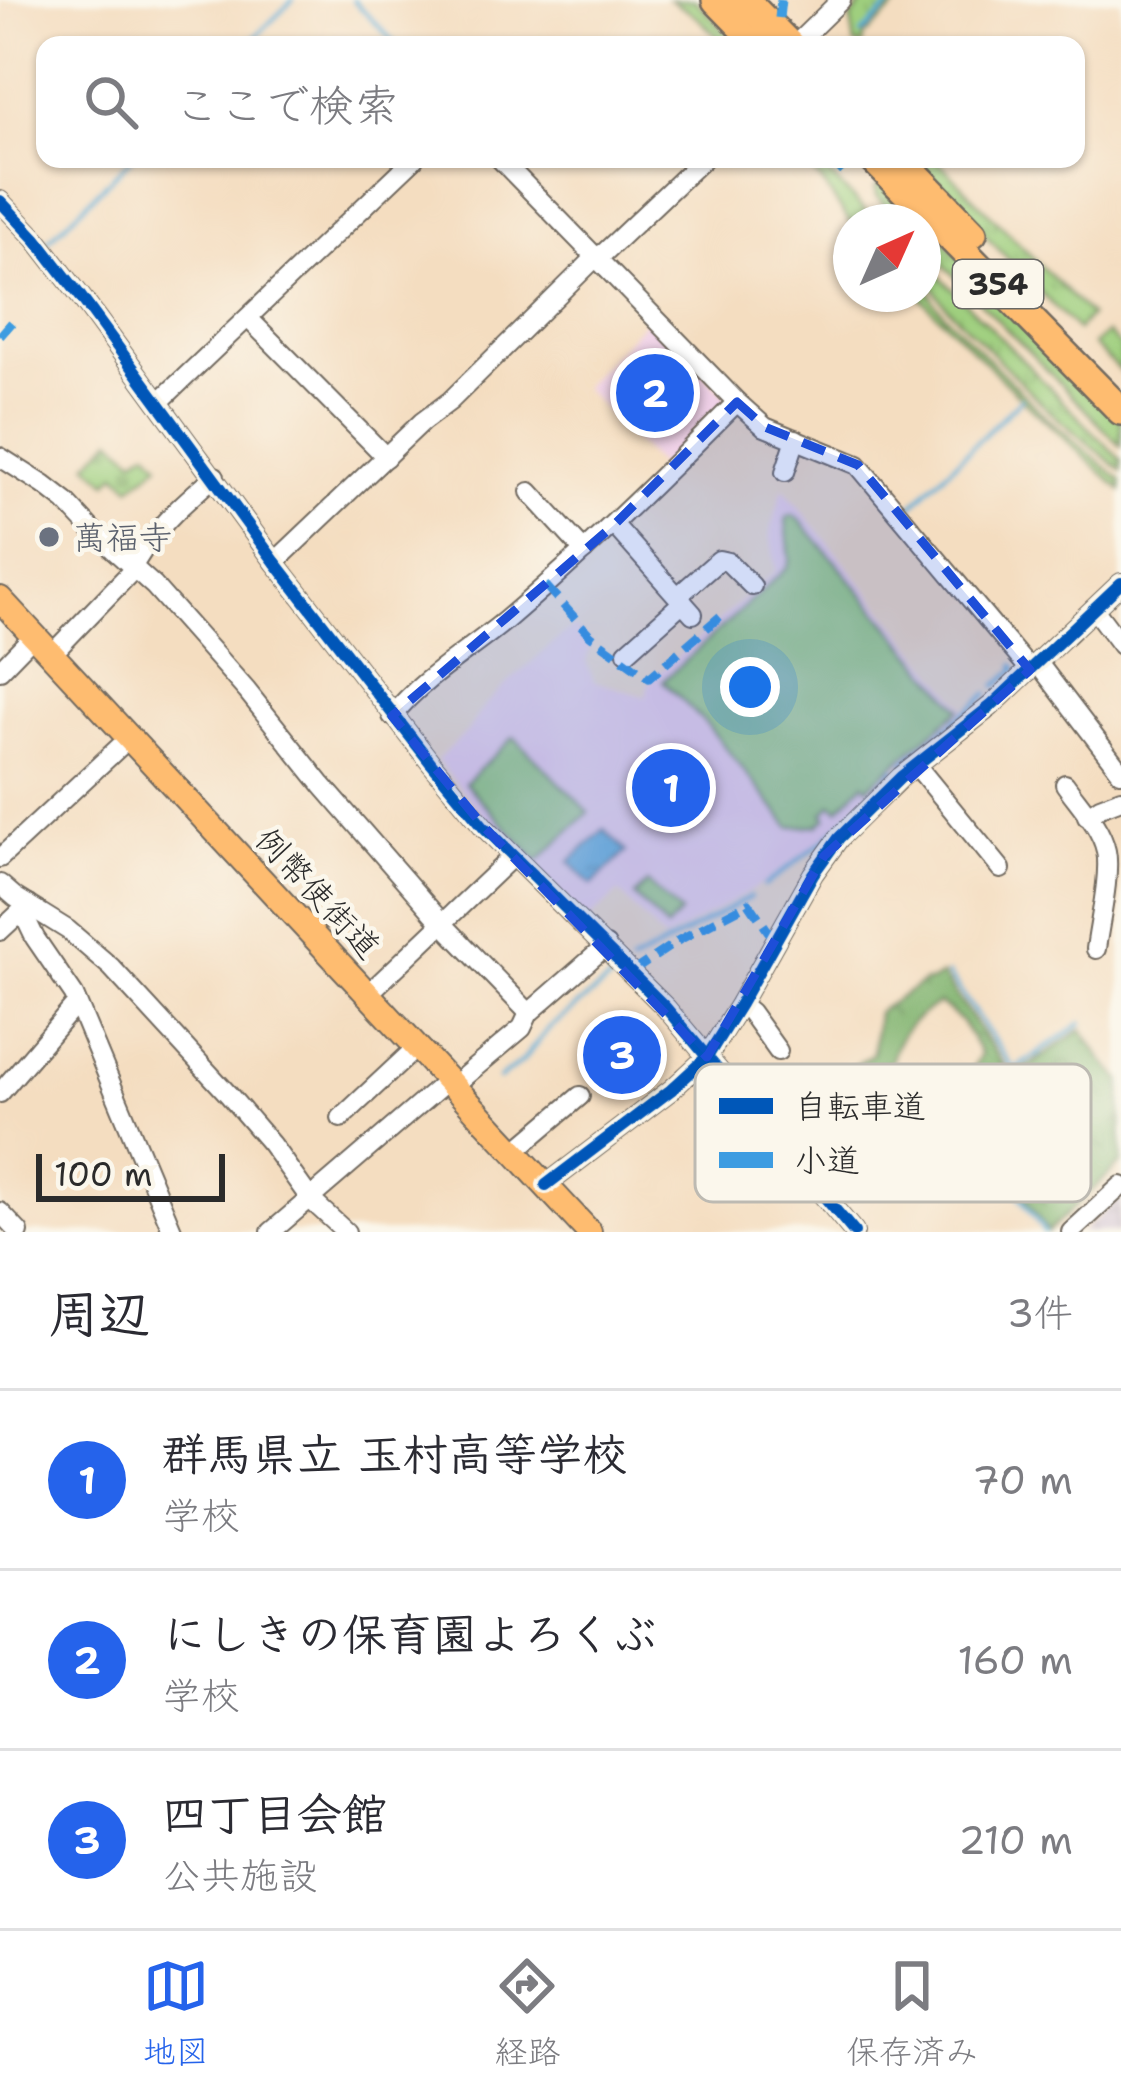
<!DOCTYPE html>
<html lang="ja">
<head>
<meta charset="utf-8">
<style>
	:root { --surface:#fff; --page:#f7f7f7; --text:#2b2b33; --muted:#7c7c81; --line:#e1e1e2; --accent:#2563eb }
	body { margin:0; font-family:"Shantell Sans","Klee One",sans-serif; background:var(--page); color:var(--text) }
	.compass { position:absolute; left:833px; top:204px; width:108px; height:108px; border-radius:50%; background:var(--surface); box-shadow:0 3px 9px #0004; rotate:45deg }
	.scale { position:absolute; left:36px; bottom:30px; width:189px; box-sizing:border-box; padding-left:12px; border:6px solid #2b2b2b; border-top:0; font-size:33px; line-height:42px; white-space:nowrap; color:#2b2b2b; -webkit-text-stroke:9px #fbf7ec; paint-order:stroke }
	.you { position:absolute; left:750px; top:687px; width:42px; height:42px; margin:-30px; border:9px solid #fff; border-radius:50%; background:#1a73e8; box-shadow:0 0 0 18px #1a73e833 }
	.badge { display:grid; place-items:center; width:78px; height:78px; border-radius:50%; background:var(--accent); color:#fff; font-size:39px; font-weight:700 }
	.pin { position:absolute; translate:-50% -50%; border:6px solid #fff; box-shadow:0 3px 12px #0006 }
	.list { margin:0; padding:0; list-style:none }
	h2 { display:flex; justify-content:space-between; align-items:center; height:156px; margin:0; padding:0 48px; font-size:51px }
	h2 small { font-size:39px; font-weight:400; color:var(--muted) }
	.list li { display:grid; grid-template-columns:78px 1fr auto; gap:36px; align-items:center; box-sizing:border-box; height:180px; padding:0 48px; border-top:3px solid var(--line) }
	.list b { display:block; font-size:45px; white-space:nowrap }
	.list p { margin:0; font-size:39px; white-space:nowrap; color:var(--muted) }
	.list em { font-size:39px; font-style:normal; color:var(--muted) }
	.icon { flex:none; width:66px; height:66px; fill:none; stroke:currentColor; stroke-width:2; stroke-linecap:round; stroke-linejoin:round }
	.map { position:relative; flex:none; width:1121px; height:1232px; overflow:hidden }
	.search { position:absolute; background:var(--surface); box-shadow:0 3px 9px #0004; left:36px; right:36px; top:36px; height:132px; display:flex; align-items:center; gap:30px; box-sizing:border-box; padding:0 42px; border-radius:24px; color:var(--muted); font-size:45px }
	.sheet { height:696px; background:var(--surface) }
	nav { display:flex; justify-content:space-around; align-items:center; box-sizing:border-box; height:168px; border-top:3px solid var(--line); background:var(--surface); font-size:33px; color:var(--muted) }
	nav a { display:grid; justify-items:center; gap:6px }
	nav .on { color:var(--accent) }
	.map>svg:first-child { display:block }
</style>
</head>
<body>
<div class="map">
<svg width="1121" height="1232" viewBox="0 0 1121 1232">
	<defs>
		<pattern id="industrial-grid" width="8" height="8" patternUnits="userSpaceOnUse" patternTransform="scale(3)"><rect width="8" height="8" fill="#cdbed3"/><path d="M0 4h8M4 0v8" fill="none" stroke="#b0a3b5"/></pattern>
		<pattern id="grass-tufts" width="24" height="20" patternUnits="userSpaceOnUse" patternTransform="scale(3)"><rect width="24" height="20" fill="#9fcf7e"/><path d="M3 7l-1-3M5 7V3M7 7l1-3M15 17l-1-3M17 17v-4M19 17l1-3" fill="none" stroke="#89b26d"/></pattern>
		<pattern id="forest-crowns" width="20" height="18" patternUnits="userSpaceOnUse" patternTransform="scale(3)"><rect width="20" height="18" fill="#7fb26d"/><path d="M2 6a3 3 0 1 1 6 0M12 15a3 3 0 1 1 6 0" fill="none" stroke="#68915a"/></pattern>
		<pattern id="cemetery-stones" width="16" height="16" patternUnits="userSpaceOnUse" patternTransform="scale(3)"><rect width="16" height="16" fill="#9fcf7e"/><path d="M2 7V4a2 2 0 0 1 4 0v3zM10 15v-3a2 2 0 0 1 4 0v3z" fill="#89b26d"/></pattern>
		<pattern id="water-ripples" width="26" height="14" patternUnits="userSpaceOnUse" patternTransform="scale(3)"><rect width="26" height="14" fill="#59abd4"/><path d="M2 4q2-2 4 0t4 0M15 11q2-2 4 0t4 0" fill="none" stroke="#4a8bac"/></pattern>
	</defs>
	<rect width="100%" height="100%" fill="#fbf7ec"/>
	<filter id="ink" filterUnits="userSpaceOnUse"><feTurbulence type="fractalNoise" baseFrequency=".00833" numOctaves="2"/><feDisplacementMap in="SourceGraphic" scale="24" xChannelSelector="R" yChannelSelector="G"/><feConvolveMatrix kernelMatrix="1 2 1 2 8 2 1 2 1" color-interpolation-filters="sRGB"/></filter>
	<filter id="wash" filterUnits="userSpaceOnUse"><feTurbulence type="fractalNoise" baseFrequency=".004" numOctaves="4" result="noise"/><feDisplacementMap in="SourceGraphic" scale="48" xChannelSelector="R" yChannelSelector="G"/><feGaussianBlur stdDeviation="2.7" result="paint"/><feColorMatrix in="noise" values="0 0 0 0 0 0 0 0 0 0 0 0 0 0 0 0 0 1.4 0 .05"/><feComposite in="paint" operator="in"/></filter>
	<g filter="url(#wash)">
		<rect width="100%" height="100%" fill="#f4ddc0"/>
		<!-- built -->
		<g fill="#efd0e7">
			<path d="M648 318 728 398 662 469 583 387Z"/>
			<path d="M783 488 965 709 868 791 824 837 759 886 664 940 619 892 587 921 493 827 437 760 467 732 484 707 500 690 573 626 591 643 586 662 594 681 646 697 649 682 776 571 770 534Z"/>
		</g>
		<!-- industrial -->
		<path fill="url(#industrial-grid)" d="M1121 1197V1232H1081Z"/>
		<!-- grass -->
		<g fill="url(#grass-tufts)" stroke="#657d54" stroke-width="3">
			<path d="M670 0H695L738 45H726L695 15Z"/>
			<path d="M865 0H904L864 37 863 45H855L851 19Z"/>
			<path d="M800 159H814L876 222H851V224L822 182Z"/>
			<path d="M911 159H936L1090 316 1077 330Z"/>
			<path d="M881 182 889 185 1121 421V446L923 244V222H901L876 196 875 188Z"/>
			<path d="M923 259 1121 460V470L1048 410 946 306C936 294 925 275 923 259Z"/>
			<path d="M923 279 934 302 945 315 1047 418 1121 480V490L1026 403 917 294H923Z"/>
			<path d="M1107 333 1121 347V372L1093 345Z"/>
		</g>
		<!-- forest -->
		<g fill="url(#forest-crowns)" stroke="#556e4c" stroke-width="3">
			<path d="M942 975 1008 1071 976 1094C967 1077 972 1069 981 1054L962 1022 939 1003C904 1024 889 1043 890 1086L880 1098 866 1105 844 1074 873 1053 877 1012 924 982H930Z"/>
			<path d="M1082 1029 1102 1059 1121 1080V1163L1048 1232 1018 1188 1040 1167 1048 1178 1059 1182C1072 1176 1082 1170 1083 1156 1077 1143 1071 1142 1058 1140L1055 1132 1070 1120 1068 1098 1071 1093 1063 1084 1052 1080 1042 1087 1044 1095 1038 1103 1025 1102 1015 1091C1006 1097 990 1115 988 1125 987 1131 990 1137 993 1142L987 1144 966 1105 1010 1074 1014 1076Z"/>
		</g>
		<!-- cemetery -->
		<path fill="url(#cemetery-stones)" stroke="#657d54" stroke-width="3" d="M113 438 134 459 148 450 160 464 131 487 117 473 108 482 88 464Z"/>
		<!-- green -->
		<g fill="#9fcf7e" stroke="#657d54" stroke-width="3">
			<path d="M793 515 800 520 960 709 868 787 864 783 838 809 832 804 824 813 827 817 818 825 790 827 708 726 663 681 787 568 790 559 786 521 788 516Z"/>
			<path d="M514 737 589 812 538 861 465 783Z"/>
			<path d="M647 883 680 913 666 928 635 896Z"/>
		</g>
		<!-- water -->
		<path fill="url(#water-ripples)" stroke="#426b80" stroke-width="3" d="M604 829 626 852 592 885 569 862Z"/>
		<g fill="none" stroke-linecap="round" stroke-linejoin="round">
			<!-- stream -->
			<g stroke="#59abd4" stroke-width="4.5">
				<path d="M353 0 397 45"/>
				<path d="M862 34 897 0"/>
				<path d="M247 45 293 0"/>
				<path d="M47 242 131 159"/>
				<path d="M1117 306 1121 303"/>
				<path d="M906 511 1021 399"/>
				<path d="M996 686 1016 669 1014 665"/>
				<path d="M905 763 988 694"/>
				<path d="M764 886 825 840 896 770"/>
				<path d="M631 964 750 897"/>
				<path d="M948 974 1013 1068"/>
				<path d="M499 1079 523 1060 548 1029 622 971"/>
				<path d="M987 1147 964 1109V1104L1082 1023"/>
				<path d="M997 1163 1044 1232"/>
				<path d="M1014 1187C1030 1171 1048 1144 1071 1145L1080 1156 1076 1168 1060 1178 1051 1176 1041 1160"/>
			</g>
		</g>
	</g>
	<g filter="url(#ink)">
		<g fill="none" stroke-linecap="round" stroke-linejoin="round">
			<!-- minor casing -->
			<g stroke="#71695f" stroke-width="22">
				<g id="minor">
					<path d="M795 45 841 0"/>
					<path d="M500 159 737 402 765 427 858 465 1030 670"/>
					<path d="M0 201 36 239 81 297 275 562 431 763 484 827 666 1008 854 1232"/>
					<path d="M248 318 386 457"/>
					<path d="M159 402 414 159"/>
					<path d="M0 457 44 485 66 502 94 532 154 586 247 691 322 785 442 923 529 1013"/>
					<path d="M785 472 796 439"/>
					<path d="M530 492 584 551"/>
					<path d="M614 525 693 614"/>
					<path d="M275 562 422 422 450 401 596 257 605 252 703 159"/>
					<path d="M678 596 719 560 728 562 752 586"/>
					<path d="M1094 609 1121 645"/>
					<path d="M627 652 683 602"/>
					<path d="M51 655 130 573C147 535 183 503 215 476"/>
					<path d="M1038 663 1121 772"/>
					<path d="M0 670 34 635"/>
					<path d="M392 716C422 678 469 651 506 620 587 551 662 477 737 402"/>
					<path d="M916 765 1001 869"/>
					<path d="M1065 784C1079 804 1101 827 1106 851 1111 873 1099 925 1096 949"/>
					<path d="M1087 816 1100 807 1121 799"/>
					<path d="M0 858 128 739"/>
					<path d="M0 884 15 897 68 930 111 967 228 1094 271 1144 311 1200 346 1232"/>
					<path d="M22 911 35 938 74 995 173 1232"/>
					<path d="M0 931 28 905"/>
					<path d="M368 994 513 856"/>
					<path d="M740 1004 750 1012 778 1051"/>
					<path d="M453 1086 522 1028 529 1013 606 946"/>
					<path d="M0 1093 77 1003"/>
					<path d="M341 1118 417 1047"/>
					<path d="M515 1151 580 1096"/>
					<path d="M546 1185 671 1090 707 1057 740 1004 813 874 839 838 901 777 991 706 1121 583"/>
					<path d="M0 1212 19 1232"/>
					<path d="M271 1232 448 1080"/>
					<path d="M1071 1232 1121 1186"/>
				</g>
			</g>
			<!-- major casing -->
			<g stroke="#71695f" stroke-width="28">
				<path id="major" d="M0 599 589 1232"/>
			</g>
			<!-- highway casing -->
			<g stroke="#71695f" stroke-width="32">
				<g id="highway">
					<path d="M716 0 760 45"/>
					<path d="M745 0 790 45"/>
					<path d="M873 159 1121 411"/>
					<path d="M901 159 973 233"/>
				</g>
			</g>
			<!-- minor -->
			<use href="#minor" stroke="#fff" stroke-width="18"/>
			<!-- major -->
			<use href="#major" stroke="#febc70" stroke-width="24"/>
			<!-- highway -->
			<use href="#highway" stroke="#febc70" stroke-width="27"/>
			<!-- quiet -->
			<g stroke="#3d9ce1" stroke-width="9" stroke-dasharray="18 9" stroke-linecap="butt">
				<path d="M779 18 781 0"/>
				<path d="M831 159 849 178"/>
				<path d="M0 336 14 320"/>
				<path d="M545 585 590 635 649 678 724 613"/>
				<path d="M632 972 679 940 749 903 768 931 776 938"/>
			</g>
			<!-- cycleway casing -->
			<g stroke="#fbf7ec" stroke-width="20">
				<g id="cycleway">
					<path d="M0 201 36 239 81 297 275 562 431 763 484 827 666 1008 854 1232"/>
					<path d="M546 1185 671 1090 707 1057 740 1004 813 874 839 838 901 777 991 706 1121 583"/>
				</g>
			</g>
			<!-- cycleway -->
			<use href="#cycleway" stroke="#0057b8" stroke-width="12"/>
		</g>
	</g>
	<!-- marked area -->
	<path fill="#1d4ed8" fill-opacity="0.2" stroke="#1d4ed8" stroke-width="9" stroke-dasharray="24 15" stroke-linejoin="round" d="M737 402 765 427 858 465 1030 670 824 856 707 1057 484 827 392 716 614 525Z"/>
	<!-- markers -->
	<circle fill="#6b7280" stroke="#fbf7ec" stroke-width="4.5" cx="49" cy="537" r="12"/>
	<g text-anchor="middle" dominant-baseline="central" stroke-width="9" stroke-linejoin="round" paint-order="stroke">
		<!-- shield labels -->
		<rect fill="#fbf7ec" stroke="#696865" stroke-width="3" x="953" y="260" width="90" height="48" rx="9"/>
		<g font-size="30" font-weight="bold" fill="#2b2b2b">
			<text x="998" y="284">354</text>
		</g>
		<!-- worship labels -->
		<g font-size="33" fill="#5b616d" stroke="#fbf7ec" text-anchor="start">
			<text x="73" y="537">萬福寺</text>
		</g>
		<!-- street labels -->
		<g font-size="33" fill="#2b2b2b" stroke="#fbf7ec">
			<text transform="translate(318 893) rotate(47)">例幣使街道</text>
		</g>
	</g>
	<!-- legend -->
	<rect x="695" y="1064" width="396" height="138" rx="18" fill="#fbf7ec" stroke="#bdbab2" stroke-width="3"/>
	<rect x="719" y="1098" width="54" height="16" fill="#0057b8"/>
	<rect x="719" y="1152" width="54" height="16" fill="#3d9ce1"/>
	<g font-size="33" fill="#2b2b2b">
		<text x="794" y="1118">自転車道</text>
		<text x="794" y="1172">小道</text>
	</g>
</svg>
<svg class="compass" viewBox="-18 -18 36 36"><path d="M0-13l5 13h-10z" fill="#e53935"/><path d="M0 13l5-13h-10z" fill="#7c7c81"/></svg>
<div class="scale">100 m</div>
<div class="you"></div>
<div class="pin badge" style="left:671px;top:788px">1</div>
<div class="pin badge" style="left:655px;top:393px">2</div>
<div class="pin badge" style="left:622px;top:1055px">3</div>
<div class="search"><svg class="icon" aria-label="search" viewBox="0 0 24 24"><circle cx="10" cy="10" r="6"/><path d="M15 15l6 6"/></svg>ここで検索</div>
</div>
<section class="sheet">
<h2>周辺<small>3件</small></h2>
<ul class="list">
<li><span class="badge">1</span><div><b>群馬県立 玉村高等学校</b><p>学校</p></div><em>70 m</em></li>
<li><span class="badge">2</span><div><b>にしきの保育園よろくぶ</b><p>学校</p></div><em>160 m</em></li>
<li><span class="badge">3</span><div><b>四丁目会館</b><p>公共施設</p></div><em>210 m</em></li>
</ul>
</section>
<nav>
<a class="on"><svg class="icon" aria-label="map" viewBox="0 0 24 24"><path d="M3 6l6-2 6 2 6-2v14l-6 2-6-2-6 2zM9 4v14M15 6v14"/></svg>地図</a>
<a><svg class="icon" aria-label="directions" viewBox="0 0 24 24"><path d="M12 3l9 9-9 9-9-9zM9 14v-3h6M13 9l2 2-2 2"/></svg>経路</a>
<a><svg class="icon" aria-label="saved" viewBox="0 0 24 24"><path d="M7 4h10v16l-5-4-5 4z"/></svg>保存済み</a>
</nav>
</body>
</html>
